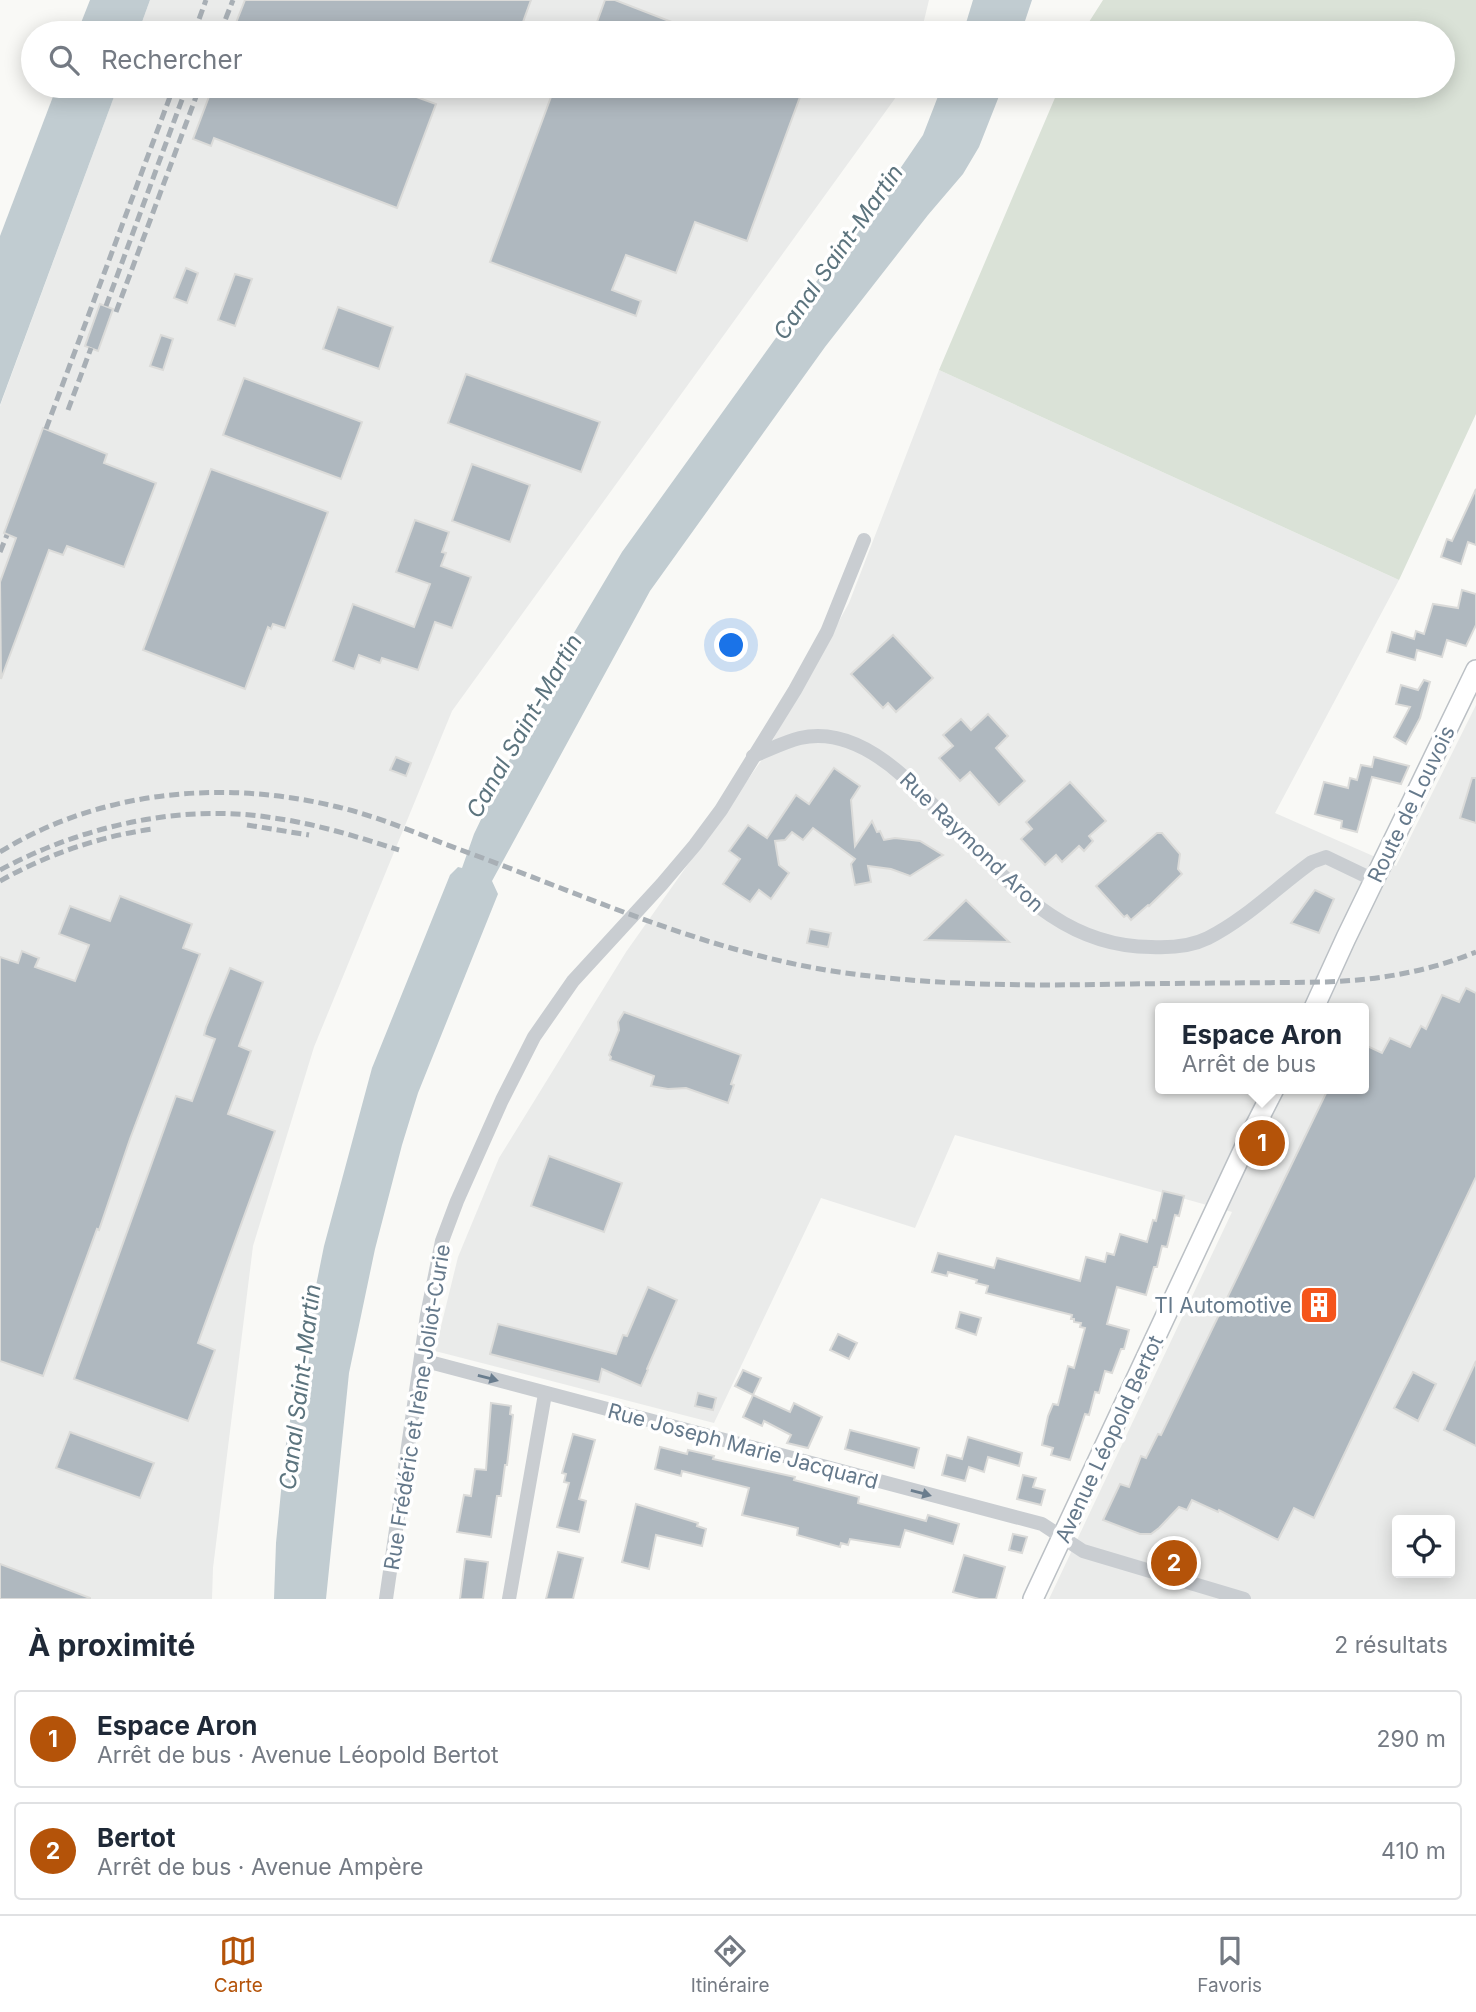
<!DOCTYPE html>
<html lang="fr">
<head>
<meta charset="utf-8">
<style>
	:root { --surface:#fff; --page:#f6f6f7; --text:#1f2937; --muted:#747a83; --line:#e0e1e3; --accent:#b45309 }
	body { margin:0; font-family:Inter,sans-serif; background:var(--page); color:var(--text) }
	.controls { position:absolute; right:21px; bottom:21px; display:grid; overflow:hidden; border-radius:7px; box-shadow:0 4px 18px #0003 }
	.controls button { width:63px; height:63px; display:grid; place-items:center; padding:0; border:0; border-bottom:2px solid var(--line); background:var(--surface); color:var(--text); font:35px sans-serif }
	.you { position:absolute; left:732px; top:646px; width:24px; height:24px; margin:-18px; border:5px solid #fff; border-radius:50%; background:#1a73e8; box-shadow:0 0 0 10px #1a73e833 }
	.badge { display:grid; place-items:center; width:46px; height:46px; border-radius:50%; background:var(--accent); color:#fff; font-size:23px; font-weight:700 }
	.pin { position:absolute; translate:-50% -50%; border:4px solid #fff; box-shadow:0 2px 7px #0006 }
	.popup { position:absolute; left:1155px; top:1003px; width:214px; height:91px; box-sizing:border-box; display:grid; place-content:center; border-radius:7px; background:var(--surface); filter:drop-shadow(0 2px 5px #0005); font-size:23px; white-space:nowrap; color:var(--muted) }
	.popup b { font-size:26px; color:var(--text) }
	.popup::after { content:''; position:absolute; left:50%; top:100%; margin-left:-14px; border:14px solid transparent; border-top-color:var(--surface) }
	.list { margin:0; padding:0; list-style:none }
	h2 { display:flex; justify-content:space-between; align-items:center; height:91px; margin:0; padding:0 28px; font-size:30px }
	h2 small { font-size:23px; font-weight:400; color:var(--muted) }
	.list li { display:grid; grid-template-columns:46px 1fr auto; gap:21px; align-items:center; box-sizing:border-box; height:98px; margin:0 14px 14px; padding:0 14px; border:2px solid var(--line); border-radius:7px }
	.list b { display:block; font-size:26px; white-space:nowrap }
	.list p { margin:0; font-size:23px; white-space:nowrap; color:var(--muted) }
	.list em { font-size:23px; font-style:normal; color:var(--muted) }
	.icon { flex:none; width:38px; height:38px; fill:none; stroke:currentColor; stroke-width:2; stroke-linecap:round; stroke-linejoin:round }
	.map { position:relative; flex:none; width:1476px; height:1599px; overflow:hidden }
	.search { position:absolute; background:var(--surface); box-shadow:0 4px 18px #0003; left:21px; right:21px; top:21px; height:77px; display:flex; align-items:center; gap:18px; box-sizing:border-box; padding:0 24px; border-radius:38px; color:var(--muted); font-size:26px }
	.sheet { height:315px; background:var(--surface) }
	nav { display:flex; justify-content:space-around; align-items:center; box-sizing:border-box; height:98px; border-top:2px solid var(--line); background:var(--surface); font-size:19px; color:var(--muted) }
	nav a { display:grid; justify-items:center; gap:4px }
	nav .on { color:var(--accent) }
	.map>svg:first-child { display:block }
</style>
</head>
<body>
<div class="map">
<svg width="1476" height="1599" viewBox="0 0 1476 1599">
	<rect width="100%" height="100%" fill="#f9f9f6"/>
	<!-- built -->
	<g fill="#eaebea" fill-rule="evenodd">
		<path d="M150 0H929L921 33H138Z"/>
		<path d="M118 86H904L452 711 314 1047 253 1246 213 1568 212 1599H0V406Z"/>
		<path d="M939 370 1399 580 1275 813 1396 866 1476 705V1599H1049L1232 1212 955 1135 915 1228 821 1198 714 1423 435 1351 458 1257 499 1158 626 952 761 761 849 603ZM1160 1008H1364V1089H1160ZM1397 1520H1450V1573H1397Z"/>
	</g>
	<!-- green -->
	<path fill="#dae2d7" d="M1103 0H1476V414L1399 580 939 370 1060 86H1443V33H1082Z"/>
	<!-- water -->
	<g fill="#c1ccd1">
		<path d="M90 0H150L138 33H77Z"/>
		<path d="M973 0H1032L1021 33H963Z"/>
		<path d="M57 86H118L0 405V236Z"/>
		<path d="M942 86H1003L979 147 963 174 928 215 825 347 650 591 492 881 498 894 418 1093 402 1145 375 1249 349 1373 326 1599H274L276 1543 285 1450 297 1380 324 1246 372 1068 450 875 458 867 462 868 474 834 556 663 622 552 834 257 893 179 923 135Z"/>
	</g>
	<!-- building -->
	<g fill="#afb8bf" stroke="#dbdbd9" stroke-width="2">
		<path d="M245 0H531L519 33H232Z"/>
		<path d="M605 0H615L700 33H593Z"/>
		<path d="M213 86H386L436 104 397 208 214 138 211 146 193 139Z"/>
		<path d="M555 86H804L747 241 695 222 676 273 626 255 612 290 641 301 636 316 490 262Z"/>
		<path d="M186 268 198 273 187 303 174 298Z"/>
		<path d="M235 274 252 279 235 326 218 320Z"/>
		<path d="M100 304 113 309 98 351 85 346Z"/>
		<path d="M338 307 393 327 379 369 323 349Z"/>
		<path d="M161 335 173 339 163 370 150 366Z"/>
		<path d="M466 374 600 422 581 472 448 423Z"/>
		<path d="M244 378 362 422 341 479 223 435Z"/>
		<path d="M43 428 107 454 104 463 156 483 124 567 67 546 63 555 49 550 1 679 0 582 16 538 4 533Z"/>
		<path d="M472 464 530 485 510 542 452 521Z"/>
		<path d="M211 469 328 512 285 628 273 624 271 629 268 627 245 689 143 650Z"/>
		<path d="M1476 489V545L1468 542 1461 564 1441 557 1447 539 1452 541Z"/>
		<path d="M415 520 449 532 442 552 446 553 441 566 471 577 452 628 435 622 418 670 382 658 380 663 359 655 354 669 333 661 353 604 414 627 430 584 396 572Z"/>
		<path d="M1462 590 1476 594V625L1466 646 1447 640 1442 657 1417 650 1415 660 1387 652 1392 632 1414 639 1416 631 1424 634 1433 604 1458 608Z"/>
		<path d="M893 635 933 678 896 712 888 703 883 708 851 674Z"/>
		<path d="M1424 680 1430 682 1420 718 1406 744 1394 737 1410 707 1396 704 1401 685 1418 690Z"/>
		<path d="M988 714 1008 736 996 748 1025 781 999 805 970 772 960 781 939 758 953 746 943 735 961 719 971 730Z"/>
		<path d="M396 757 411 763 406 776 390 770Z"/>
		<path d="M1374 757 1409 766 1401 784 1372 777 1357 832 1341 828 1342 821 1315 814 1324 782 1348 788 1350 778 1357 780 1361 765 1372 767Z"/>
		<path d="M834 768 860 786 851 800 855 846 872 821 877 832 880 831 884 840 895 838 920 841 943 855 910 876 891 869 868 866 871 882 855 885 851 864 855 859 813 828 803 840 792 832 785 840 775 841 779 865 789 873 771 899 759 890 750 902 723 884 740 859 729 851 748 825 767 838 796 795 809 804Z"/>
		<path d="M1472 778H1476V823L1460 818Z"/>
		<path d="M1070 782 1106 821 1089 836 1093 841 1084 851 1079 846 1062 862 1056 855 1045 865 1021 839 1032 829 1026 822Z"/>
		<path d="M1157 833H1162L1180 854 1178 869 1182 874 1149 906 1148 905 1131 920 1127 915 1124 917 1096 886Z"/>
		<path d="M1315 890 1334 899 1319 933 1291 923Z"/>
		<path d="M120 896 192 924 183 948 200 954 130 1139 99 1230 97 1229 43 1376 0 1361V957L18 963 22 951 39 958 35 967 75 981 89 945 59 934 70 906 110 921Z"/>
		<path d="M966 900 1009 942 925 940Z"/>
		<path d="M810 929 831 933 828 947 807 943Z"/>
		<path d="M230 968 263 982 239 1046 251 1051 228 1114 275 1131 198 1343 215 1350 188 1421 74 1379 176 1096 192 1101 215 1039 204 1035 206 1027Z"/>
		<path d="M1466 988 1476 993V1177L1314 1518 1294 1508 1278 1540 1219 1510 1218 1512 1192 1500 1187 1510 1179 1507 1159 1528 1151 1534H1140L1103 1520 1120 1484 1129 1487 1141 1456 1146 1458 1158 1434 1161 1435 1328 1089H1363V1044L1382 1053 1390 1038 1410 1047 1421 1026 1426 1029 1442 995 1459 1002Z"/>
		<path d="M624 1012 741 1055 731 1084 734 1085 728 1103 686 1088 668 1089 651 1086 654 1076 610 1060 611 1057 609 1055 619 1030 618 1022Z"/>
		<path d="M549 1156 622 1183 604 1232 531 1206Z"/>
		<path d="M1163 1191 1184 1196 1179 1216 1175 1215 1167 1247 1162 1246 1157 1267H1154L1146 1295 1117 1287 1107 1324 1129 1330 1124 1349H1121L1112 1373 1105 1371 1099 1393 1095 1392 1089 1415 1085 1414 1070 1460 1051 1455 1053 1448 1042 1445 1048 1416 1053 1404 1058 1405 1068 1366 1074 1368 1085 1328 1080 1327 1081 1323 1074 1322V1319H1071L1072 1315 986 1293 988 1286 976 1283 977 1280 948 1272 947 1276 932 1272 938 1253 994 1268 997 1258 1080 1281 1086 1257 1105 1262 1107 1253 1114 1255 1120 1234 1147 1242 1153 1220 1156 1221Z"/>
		<path d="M648 1287 677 1300 647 1369 648 1370 641 1386 602 1369 599 1382 490 1354 498 1324 616 1354 623 1335 627 1336Z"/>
		<path d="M960 1312 981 1318 976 1335 956 1328Z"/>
		<path d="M838 1334 857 1343 849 1359 830 1350Z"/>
		<path d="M1476 1361V1446L1444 1430Z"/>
		<path d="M743 1370 761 1378 753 1395 735 1386Z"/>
		<path d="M1413 1372 1436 1384 1418 1421 1394 1408Z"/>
		<path d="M698 1393 716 1398 713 1410 695 1406Z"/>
		<path d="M753 1395 790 1412 794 1403 822 1417 808 1448 787 1443 791 1435 764 1421 762 1426 743 1417Z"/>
		<path d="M491 1403 511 1406 510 1414 513 1415 507 1465H505L501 1496H497L491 1537 457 1532 464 1495 471 1496 475 1469 486 1470Z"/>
		<path d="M850 1430 919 1448 914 1468 845 1449Z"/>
		<path d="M70 1432 154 1463 140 1498 56 1468Z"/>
		<path d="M573 1434 595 1440 579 1499 586 1501 579 1532 557 1527 569 1483 564 1482 566 1474 562 1473Z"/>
		<path d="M968 1437 1022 1453 1019 1466 988 1457 984 1472 969 1467 965 1481 942 1475 947 1455 962 1459Z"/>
		<path d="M660 1447 687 1454 688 1450 714 1456 713 1459 795 1477 794 1480 859 1497 858 1503 926 1521 928 1515 959 1524 953 1544 905 1530 900 1547 850 1539 848 1545 841 1543 840 1547 797 1535 798 1528 742 1515 749 1488 682 1471 681 1476 655 1469Z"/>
		<path d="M1023 1475 1036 1478 1033 1487 1045 1490 1041 1505 1017 1499Z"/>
		<path d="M636 1504 698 1523 697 1526 706 1529 702 1546 656 1535 649 1569 622 1562Z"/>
		<path d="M1013 1534 1027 1537 1022 1553 1009 1550Z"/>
		<path d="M558 1552 583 1558 573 1599H546Z"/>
		<path d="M964 1555 1005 1567 996 1599H979L953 1592Z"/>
		<path d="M465 1559 488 1562 483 1599H460Z"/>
		<path d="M0 1564 90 1598V1599H0Z"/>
	</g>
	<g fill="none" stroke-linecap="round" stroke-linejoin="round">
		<!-- secondary casing -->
		<g stroke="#bbc0c5" stroke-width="22">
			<g id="secondary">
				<path d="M1314 1008 1346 938 1476 670"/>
				<path d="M1033 1599 1247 1142 1274 1089"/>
			</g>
		</g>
		<!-- street -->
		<g stroke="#c9cdd1" stroke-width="14">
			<path d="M753 756C769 750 784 742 800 738 839 729 875 751 903 776 927 798 949 821 971 844 1023 897 1072 947 1151 947 1171 948 1190 947 1208 938 1246 919 1277 887 1312 862L1326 857 1374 880"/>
			<path d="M422 1360 1042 1524 1083 1551 1244 1599"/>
			<path d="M386 1599 427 1315 442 1241 457 1201 502 1100 534 1037 573 981 662 884 695 845 721 810 795 690 827 632 864 540"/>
			<path d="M509 1599 545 1394"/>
		</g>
		<!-- secondary -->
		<use href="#secondary" stroke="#fff" stroke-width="19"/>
		<!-- rail -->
		<g stroke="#a8afb5" stroke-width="5" stroke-dasharray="10 5" stroke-linecap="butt">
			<path d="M194 33 206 0"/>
			<path d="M220 33 233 0"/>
			<path d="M106 306 187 86"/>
			<path d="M116 312 200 86"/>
			<path d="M68 410 91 348"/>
			<path d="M46 429 174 86"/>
			<path d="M0 552 7 535"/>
			<path d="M247 825 309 835"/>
			<path d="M0 852C100 790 225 779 338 807 380 817 420 835 461 850 579 893 700 949 826 970 926 986 1025 986 1127 984 1193 983 1259 983 1326 982 1378 980 1427 972 1476 952"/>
			<path d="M0 870C82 826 182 803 274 818 317 824 358 837 399 850"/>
			<path d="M0 881C46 855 100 836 153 829"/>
		</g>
	</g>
	<!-- one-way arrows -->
	<defs><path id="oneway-solid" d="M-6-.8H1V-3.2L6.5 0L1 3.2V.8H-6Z" transform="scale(1.75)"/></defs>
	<g fill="#6a7d8e">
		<use href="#oneway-solid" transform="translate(488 1378) rotate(15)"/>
		<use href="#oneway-solid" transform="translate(921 1493) rotate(15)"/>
	</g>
	<!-- icons -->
	<defs>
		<g id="building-square" transform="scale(2.0125)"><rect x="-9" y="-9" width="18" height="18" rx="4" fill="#f5541a" stroke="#fff"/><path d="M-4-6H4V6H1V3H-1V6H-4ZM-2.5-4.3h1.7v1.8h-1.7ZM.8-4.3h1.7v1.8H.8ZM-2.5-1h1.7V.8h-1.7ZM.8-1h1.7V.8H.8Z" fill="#fff"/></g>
	</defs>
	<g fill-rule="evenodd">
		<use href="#building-square" x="1319" y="1305"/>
	</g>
	<g text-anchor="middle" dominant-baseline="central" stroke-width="7" stroke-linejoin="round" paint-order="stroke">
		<!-- street labels -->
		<g font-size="21" fill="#65798b" stroke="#fff">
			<text transform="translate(1411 804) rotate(-64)">Route de Louvois</text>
			<text transform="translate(972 842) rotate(44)">Rue Raymond Aron</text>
			<text transform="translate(417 1407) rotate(-81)">Rue Frédéric et Irène Joliot-Curie</text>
			<text transform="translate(1109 1439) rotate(-65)">Avenue Léopold Bertot</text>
			<text transform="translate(743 1446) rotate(15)">Rue Joseph Marie Jacquard</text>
		</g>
		<!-- poi labels -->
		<g font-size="21" fill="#65798b" stroke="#fff" text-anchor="end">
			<text x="1292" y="1305">TI Automotive</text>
		</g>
		<!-- water labels -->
		<g font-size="23" font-style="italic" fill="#5c747e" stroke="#fff">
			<text transform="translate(838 252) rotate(-55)">Canal Saint-Martin</text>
			<text transform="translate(524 726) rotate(-60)">Canal Saint-Martin</text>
			<text transform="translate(300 1387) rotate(-83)">Canal Saint-Martin</text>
		</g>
	</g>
</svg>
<div class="controls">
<button><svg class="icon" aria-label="locate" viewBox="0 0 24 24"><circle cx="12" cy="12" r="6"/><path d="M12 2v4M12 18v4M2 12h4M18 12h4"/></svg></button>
</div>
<div class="you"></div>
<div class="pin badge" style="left:1262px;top:1143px">1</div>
<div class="popup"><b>Espace Aron</b>Arrêt de bus</div>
<div class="pin badge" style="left:1174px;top:1563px">2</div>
<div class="search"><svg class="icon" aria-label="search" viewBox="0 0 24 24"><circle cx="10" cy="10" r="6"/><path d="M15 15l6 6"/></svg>Rechercher</div>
</div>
<section class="sheet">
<h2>À proximité<small>2 résultats</small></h2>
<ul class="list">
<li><span class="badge">1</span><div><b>Espace Aron</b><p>Arrêt de bus · Avenue Léopold Bertot</p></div><em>290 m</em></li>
<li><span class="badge">2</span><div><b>Bertot</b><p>Arrêt de bus · Avenue Ampère</p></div><em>410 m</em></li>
</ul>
</section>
<nav>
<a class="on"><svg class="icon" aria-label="map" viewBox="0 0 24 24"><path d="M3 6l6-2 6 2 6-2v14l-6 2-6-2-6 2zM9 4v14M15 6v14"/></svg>Carte</a>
<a><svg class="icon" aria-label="directions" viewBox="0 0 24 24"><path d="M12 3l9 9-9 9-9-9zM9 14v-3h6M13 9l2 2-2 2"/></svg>Itinéraire</a>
<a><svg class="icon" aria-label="saved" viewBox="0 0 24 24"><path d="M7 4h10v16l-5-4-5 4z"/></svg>Favoris</a>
</nav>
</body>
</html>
